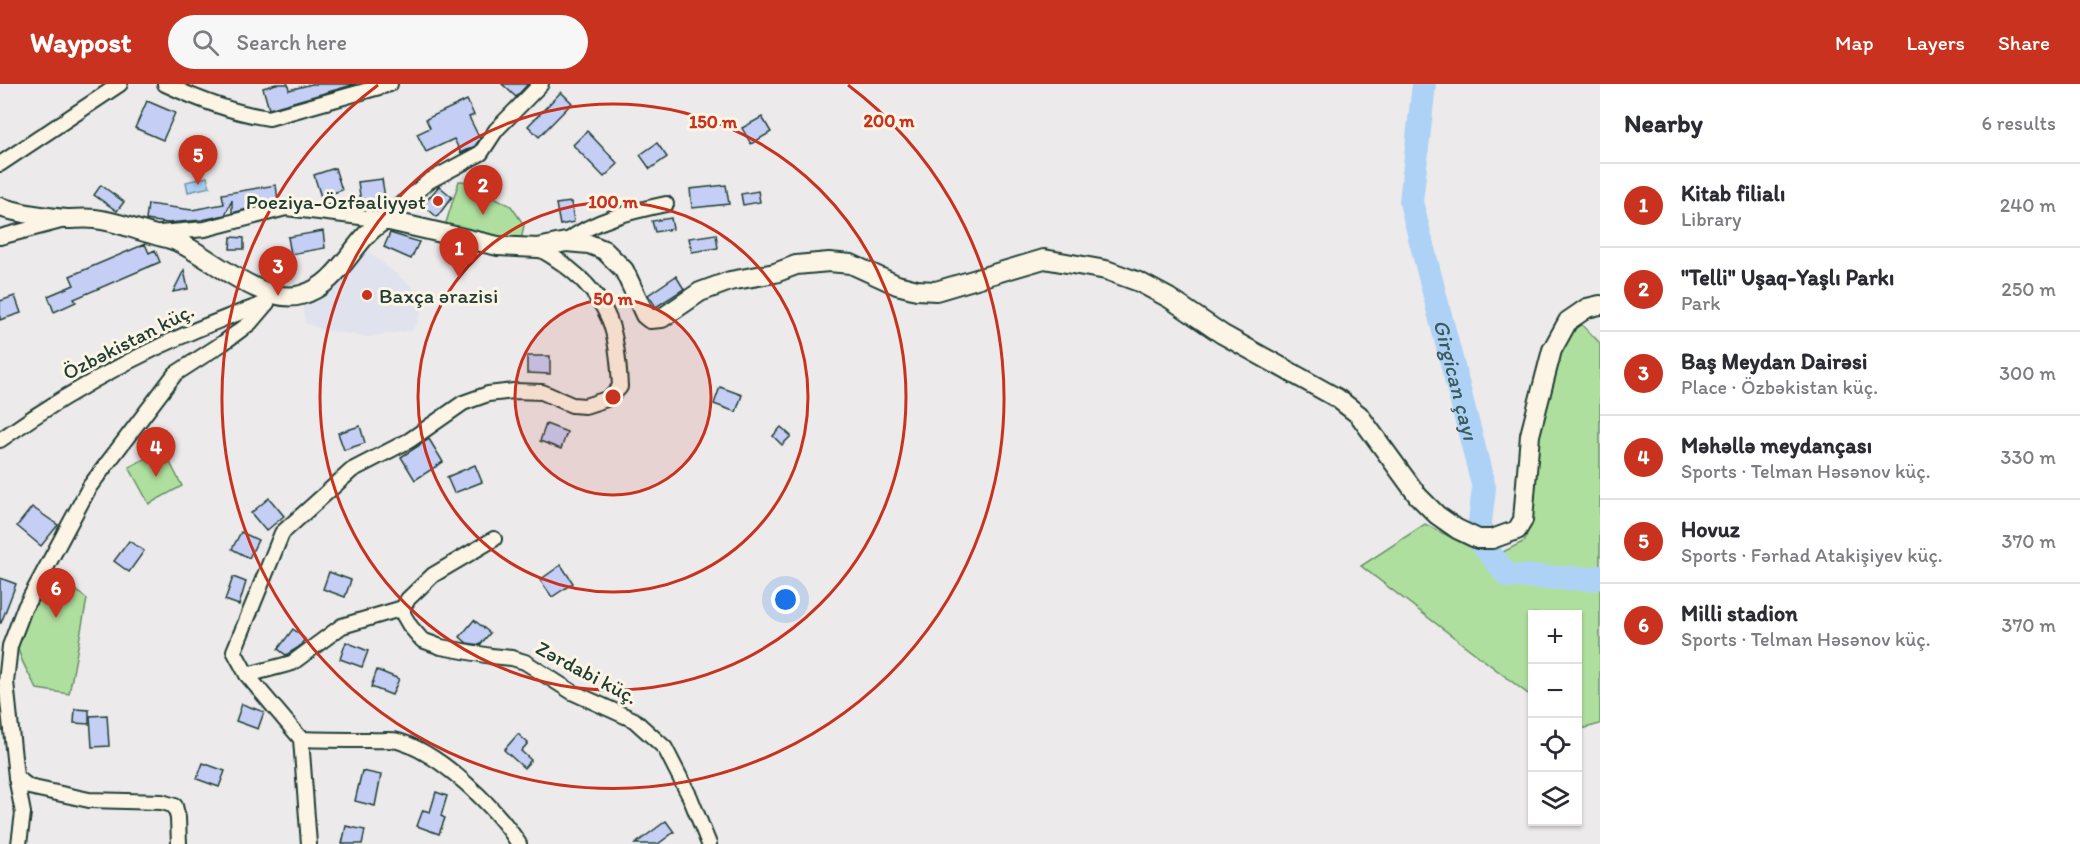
<!DOCTYPE html>
<html lang="en">
<head>
<meta charset="utf-8">
<style>
	:root { --surface:#fff; --page:#f7f7f7; --text:#2b2b33; --muted:#7c7c81; --line:#e1e1e2; --accent:#c8321e }
	body { margin:0; font-family:Itim,sans-serif; background:var(--page); color:var(--text) }
	.controls { position:absolute; right:18px; bottom:18px; display:grid; overflow:hidden; border-radius:0px; box-shadow:0 2px 4px #0004 }
	.controls button { width:54px; height:54px; display:grid; place-items:center; padding:0; border:0; border-bottom:2px solid var(--line); background:var(--surface); color:var(--text); font:30px sans-serif }
	.you { position:absolute; left:786px; top:516px; width:21px; height:21px; margin:-15px; border:4px solid #fff; border-radius:50%; background:#1a73e8; box-shadow:0 0 0 9px #1a73e833 }
	.badge { display:grid; place-items:center; width:39px; height:39px; border-radius:50%; background:var(--accent); color:#fff; font-size:20px; font-weight:700 }
	.pin { position:absolute; translate:-50% -50px; filter:drop-shadow(0 2px 3px #0008) }
	.pin::after { content:''; position:absolute; top:32px; width:21px; height:18px; background:inherit; clip-path:polygon(0 0,100% 0,50% 100%) }
	.list { margin:0; padding:0; list-style:none }
	h2 { display:flex; justify-content:space-between; align-items:center; height:78px; margin:0; padding:0 24px; font-size:26px }
	h2 small { font-size:20px; font-weight:400; color:var(--muted) }
	.list li { display:grid; grid-template-columns:39px 1fr auto; gap:18px; align-items:center; box-sizing:border-box; height:84px; padding:0 24px; border-top:2px solid var(--line) }
	.list b { display:block; font-size:22px; white-space:nowrap }
	.list p { margin:0; font-size:20px; white-space:nowrap; color:var(--muted) }
	.list em { font-size:20px; font-style:normal; color:var(--muted) }
	.icon { flex:none; width:33px; height:33px; fill:none; stroke:currentColor; stroke-width:2; stroke-linecap:round; stroke-linejoin:round }
	.map { position:relative; flex:none; width:1600px; height:760px; overflow:hidden }
	header { display:flex; align-items:center; gap:36px; box-sizing:border-box; height:84px; padding:0 30px; background:var(--accent); color:#fff }
	header strong { font-size:28px }
	nav { display:flex; gap:33px; margin-inline-start:auto; font-size:21px }
	.search { width:420px; height:54px; background:var(--page); display:flex; align-items:center; gap:15px; box-sizing:border-box; padding:0 21px; border-radius:33px; color:var(--muted); font-size:22px }
	main { display:flex }
	aside { flex:1; background:var(--surface) }
	.map>svg:first-child { display:block }
</style>
</head>
<body>
<header>
<strong>Waypost</strong>
<div class="search"><svg class="icon" aria-label="search" viewBox="0 0 24 24"><circle cx="10" cy="10" r="6"/><path d="M15 15l6 6"/></svg>Search here</div>
<nav><a>Map</a><a>Layers</a><a>Share</a></nav>
</header>
<main>
<div class="map">
<svg width="1600" height="760" viewBox="0 0 1600 760">
	<rect width="100%" height="100%" fill="#eceaea"/>
	<filter id="ink" filterUnits="userSpaceOnUse"><feTurbulence type="fractalNoise" baseFrequency=".0167" numOctaves="2"/><feDisplacementMap in="SourceGraphic" scale="12" xChannelSelector="R" yChannelSelector="G"/><feConvolveMatrix kernelMatrix="1 2 1 2 8 2 1 2 1" color-interpolation-filters="sRGB"/></filter>
	<g filter="url(#ink)">
		<!-- built -->
		<path fill="#e0e2ee" d="M365 165 427 215 413 246 368 253 323 246 305 239 302 216Z"/>
		<!-- green -->
		<g fill="#afdf9e" stroke="#678e69" stroke-width="1.5">
			<path d="M459 97 477 98 492 103 494 113 511 122 524 141 521 157 496 156 486 149 445 142Z"/>
			<path d="M1579 238 1600 259V640L1578 646V530H1532V613L1361 482 1425 440 1491 474 1525 457 1534 418 1538 354 1560 270Z"/>
			<path d="M163 365 182 402 149 420 129 383Z"/>
			<path d="M54 490 87 515 69 610 37 605C28 588 16 571 17 552Z"/>
		</g>
		<!-- water -->
		<path fill="#add2f6" stroke="#7496a8" stroke-width="1.5" d="M207 93 210 103 188 108 186 98Z"/>
		<g fill="none" stroke-linecap="round" stroke-linejoin="round">
			<!-- river -->
			<path stroke="#add2f6" stroke-width="24" id="s1" d="M1424 0 1411 118 1484 404 1478 455 1508 492 1592 495 1600 493"/>
		</g>
		<!-- building -->
		<g fill="#c5cff6" stroke="#1f3d34" stroke-width="1.5">
			<path d="M276 0H288L289 6 312 0H356L269 25 263 4Z"/>
			<path d="M502 0H528L516 13Z"/>
			<path d="M561 8 572 19 539 53 528 42Z"/>
			<path d="M467 16 474 31 469 33 480 55 475 62 461 69 454 55 426 68 417 50 430 44 426 35Z"/>
			<path d="M147 17 175 29 163 56 135 44Z"/>
			<path d="M762 33 771 48 751 60 742 44Z"/>
			<path d="M587 47 618 80 604 93 573 61Z"/>
			<path d="M657 59 667 73 650 85 640 71Z"/>
			<path d="M335 84 342 106 321 113 314 91Z"/>
			<path d="M382 95 386 120 362 124 358 98Z"/>
			<path d="M101 101 124 118 117 127 94 111Z"/>
			<path d="M276 101 278 117 232 129V116L225 131 202 136 168 139 146 136 148 120 192 126 224 120 222 110Z"/>
			<path d="M726 101 729 120 692 124 690 105Z"/>
			<path d="M439 102 452 113 437 133 423 121Z"/>
			<path d="M758 107 760 118 743 121 741 110Z"/>
			<path d="M571 118 574 138 560 141 556 120Z"/>
			<path d="M671 134 673 145 655 148 652 137Z"/>
			<path d="M323 147 325 164 291 170 288 153Z"/>
			<path d="M390 149 419 158 411 175 384 163Z"/>
			<path d="M716 150 718 164 692 168 689 154Z"/>
			<path d="M231 153 244 154V165H230Z"/>
			<path d="M145 160 149 169 155 166 160 178 74 215 76 218 54 228 48 212 74 201 70 192Z"/>
			<path d="M184 186 188 205 173 208Z"/>
			<path d="M676 192 684 205 656 223 648 211Z"/>
			<path d="M15 212 21 229 0 236V217Z"/>
			<path d="M527 272H550V290L527 289Z"/>
			<path d="M720 303 742 311 736 328 714 320Z"/>
			<path d="M546 340 567 348 561 365 540 357Z"/>
			<path d="M360 342 365 359 344 366 338 349Z"/>
			<path d="M781 343 791 352 782 361 773 352Z"/>
			<path d="M429 355 443 378 415 396 401 373Z"/>
			<path d="M475 381 482 398 454 409 447 393Z"/>
			<path d="M269 414 284 432 266 447 251 429Z"/>
			<path d="M32 423 58 441 41 462 17 442Z"/>
			<path d="M241 448 258 456 249 474 232 465Z"/>
			<path d="M129 457 144 467 129 488 114 477Z"/>
			<path d="M561 481 573 499 552 513 540 496Z"/>
			<path d="M329 488 351 496 345 513 323 505Z"/>
			<path d="M233 493 246 498 239 521 225 516Z"/>
			<path d="M0 494 16 500 1 539H0Z"/>
			<path d="M474 536 490 549 480 561 467 559 460 553Z"/>
			<path d="M293 545 305 555 299 563 286 571 278 565Z"/>
			<path d="M346 558 368 567 362 583 340 575Z"/>
			<path d="M377 586 399 595 392 611 371 603Z"/>
			<path d="M242 620 264 628 258 645 236 637Z"/>
			<path d="M75 625 89 626V640L74 639Z"/>
			<path d="M107 631 109 662 92 663 90 632Z"/>
			<path d="M518 650 528 659 521 667 531 676 524 684 504 666Z"/>
			<path d="M203 679 225 687 219 703 197 695Z"/>
			<path d="M362 687 381 691 375 722 355 717Z"/>
			<path d="M436 708 447 712 441 732 445 734 439 750 417 742 423 726 430 728Z"/>
			<path d="M666 737 674 748 658 760H635Z"/>
			<path d="M346 742 365 746 362 760H342Z"/>
		</g>
		<g fill="none" stroke-linecap="round" stroke-linejoin="round">
			<!-- street casing -->
			<g stroke="#1f3d34" stroke-width="18">
				<g id="street">
					<path d="M165 0C197 15 233 29 269 34L390 0"/>
					<path d="M0 80 120 0"/>
					<path d="M160 149 205 145 286 124 385 136 393 127 429 97 481 69 496 46 541 0"/>
					<path d="M0 153 61 137"/>
					<path d="M566 158C593 136 633 127 666 120"/>
					<path d="M0 356C82 298 171 251 267 219"/>
					<path d="M494 455 433 491 408 515 403 524V530L410 542 422 556 441 563 491 572 512 574 525 578 572 608 634 636 665 664 690 713 709 760"/>
					<path d="M247 591 292 579 342 542 403 524"/>
					<path d="M301 655C324 656 347 656 370 656 379 657 389 655 398 657 440 669 496 723 519 760"/>
					<path d="M16 693 29 703 89 716 162 718 175 722 178 734 179 760"/>
					<path d="M19 760 23 729 16 693 6 598 10 562 24 525 90 402 175 290 223 259 250 239 267 219"/>
					<path d="M309 760 301 655 247 591 234 567 282 449 352 386 410 356 463 319 488 310 514 307 542 308 572 321 585 322 610 314 620 303C619 281 617 255 609 235 596 203 567 180 538 164"/>
				</g>
			</g>
			<!-- secondary casing -->
			<g stroke="#1f3d34" stroke-width="22">
				<path id="secondary" d="M0 123C22 130 44 133 67 135 76 135 86 134 95 135 115 137 133 145 152 150 160 153 170 154 178 158 210 173 264 222 301 211 342 200 353 153 385 136L498 162 538 164 566 158 589 160 604 166 624 186 645 231 650 235 662 234 700 208 730 197 775 189 796 181 829 178 851 180 897 201 917 206 936 207 1044 175 1106 186 1139 198 1169 214 1222 250 1337 314 1359 331 1418 412 1437 431 1457 445 1478 455H1492L1517 446 1523 436 1530 351 1552 266 1568 237 1587 224 1600 221"/>
			</g>
			<!-- street -->
			<use href="#street" stroke="#fcf5e5" stroke-width="14"/>
			<!-- secondary -->
			<use href="#secondary" stroke="#fcf5e5" stroke-width="18"/>
		</g>
	</g>
	<!-- distance rings -->
	<circle cx="613" cy="313" r="98" fill="#c8321e" fill-opacity=".12"/>
	<g fill="none" stroke="#c8321e" stroke-width="3">
		<circle cx="613" cy="313" r="98"/>
		<circle cx="613" cy="313" r="195"/>
		<circle cx="613" cy="313" r="293"/>
		<path d="M848 1A391 391 0 1 1 378 1"/>
	</g>
	<!-- markers -->
	<g fill="#c8321e" stroke="#fcf5e5" stroke-width="2">
		<circle cx="438" cy="117" r="6"/>
		<circle cx="367" cy="211" r="6"/>
	</g>
	<g text-anchor="middle" dominant-baseline="central" stroke-width="6" stroke-linejoin="round" paint-order="stroke">
		<!-- poi labels -->
		<g font-size="21" fill="#1f3d34" stroke="#fcf5e5" text-anchor="end">
			<text x="426" y="117">Poeziya-Özfəaliyyət</text>
			<text x="379" y="211" text-anchor="start">Baxça ərazisi</text>
		</g>
		<!-- street labels -->
		<g font-size="21" fill="#1f3d34" stroke="#fcf5e5">
			<text transform="translate(128 257) rotate(-27)">Özbəkistan küç.</text>
			<text transform="translate(587 588) rotate(28)">Zərdabi küç.</text>
		</g>
		<!-- water labels -->
		<g font-size="22" font-style="italic" fill="#3b5b5b" stroke="#fcf5e5">
			<text stroke="none"><textPath href="#s1" startOffset="302">Girgican çayı</textPath></text>
		</g>
	</g>
	<circle cx="613" cy="313" r="9" fill="#c8321e" stroke="#fcf5e5" stroke-width="3"/>
	<g font-size="18" text-anchor="middle" font-weight="bold" fill="#c8321e" stroke="#fcf5e5" stroke-width="6" stroke-linejoin="round" paint-order="stroke">
		<text x="889" y="43">200 m</text>
		<text x="713" y="44">150 m</text>
		<text x="613" y="124">100 m</text>
		<text x="613" y="221">50 m</text>
	</g>
</svg>
<div class="controls">
<button>+</button>
<button>−</button>
<button><svg class="icon" aria-label="locate" viewBox="0 0 24 24"><circle cx="12" cy="12" r="6"/><path d="M12 2v4M12 18v4M2 12h4M18 12h4"/></svg></button>
<button><svg class="icon" aria-label="layers" viewBox="0 0 24 24"><path d="M12 4l9 5-9 5-9-5zM3 14l9 5 9-5"/></svg></button>
</div>
<div class="you"></div>
<div class="pin badge" style="left:459px;top:194px">1</div>
<div class="pin badge" style="left:483px;top:131px">2</div>
<div class="pin badge" style="left:278px;top:212px">3</div>
<div class="pin badge" style="left:156px;top:393px">4</div>
<div class="pin badge" style="left:198px;top:101px">5</div>
<div class="pin badge" style="left:56px;top:534px">6</div>
</div>
<aside>
<h2>Nearby<small>6 results</small></h2>
<ul class="list">
<li><span class="badge">1</span><div><b>Kitab filialı</b><p>Library</p></div><em>240 m</em></li>
<li><span class="badge">2</span><div><b>&quot;Telli&quot; Uşaq-Yaşlı Parkı</b><p>Park</p></div><em>250 m</em></li>
<li><span class="badge">3</span><div><b>Baş Meydan Dairəsi</b><p>Place · Özbəkistan küç.</p></div><em>300 m</em></li>
<li><span class="badge">4</span><div><b>Məhəllə meydançası</b><p>Sports · Telman Həsənov küç.</p></div><em>330 m</em></li>
<li><span class="badge">5</span><div><b>Hovuz</b><p>Sports · Fərhad Atakişiyev küç.</p></div><em>370 m</em></li>
<li><span class="badge">6</span><div><b>Milli stadion</b><p>Sports · Telman Həsənov küç.</p></div><em>370 m</em></li>
</ul>
</aside>
</main>
</body>
</html>
